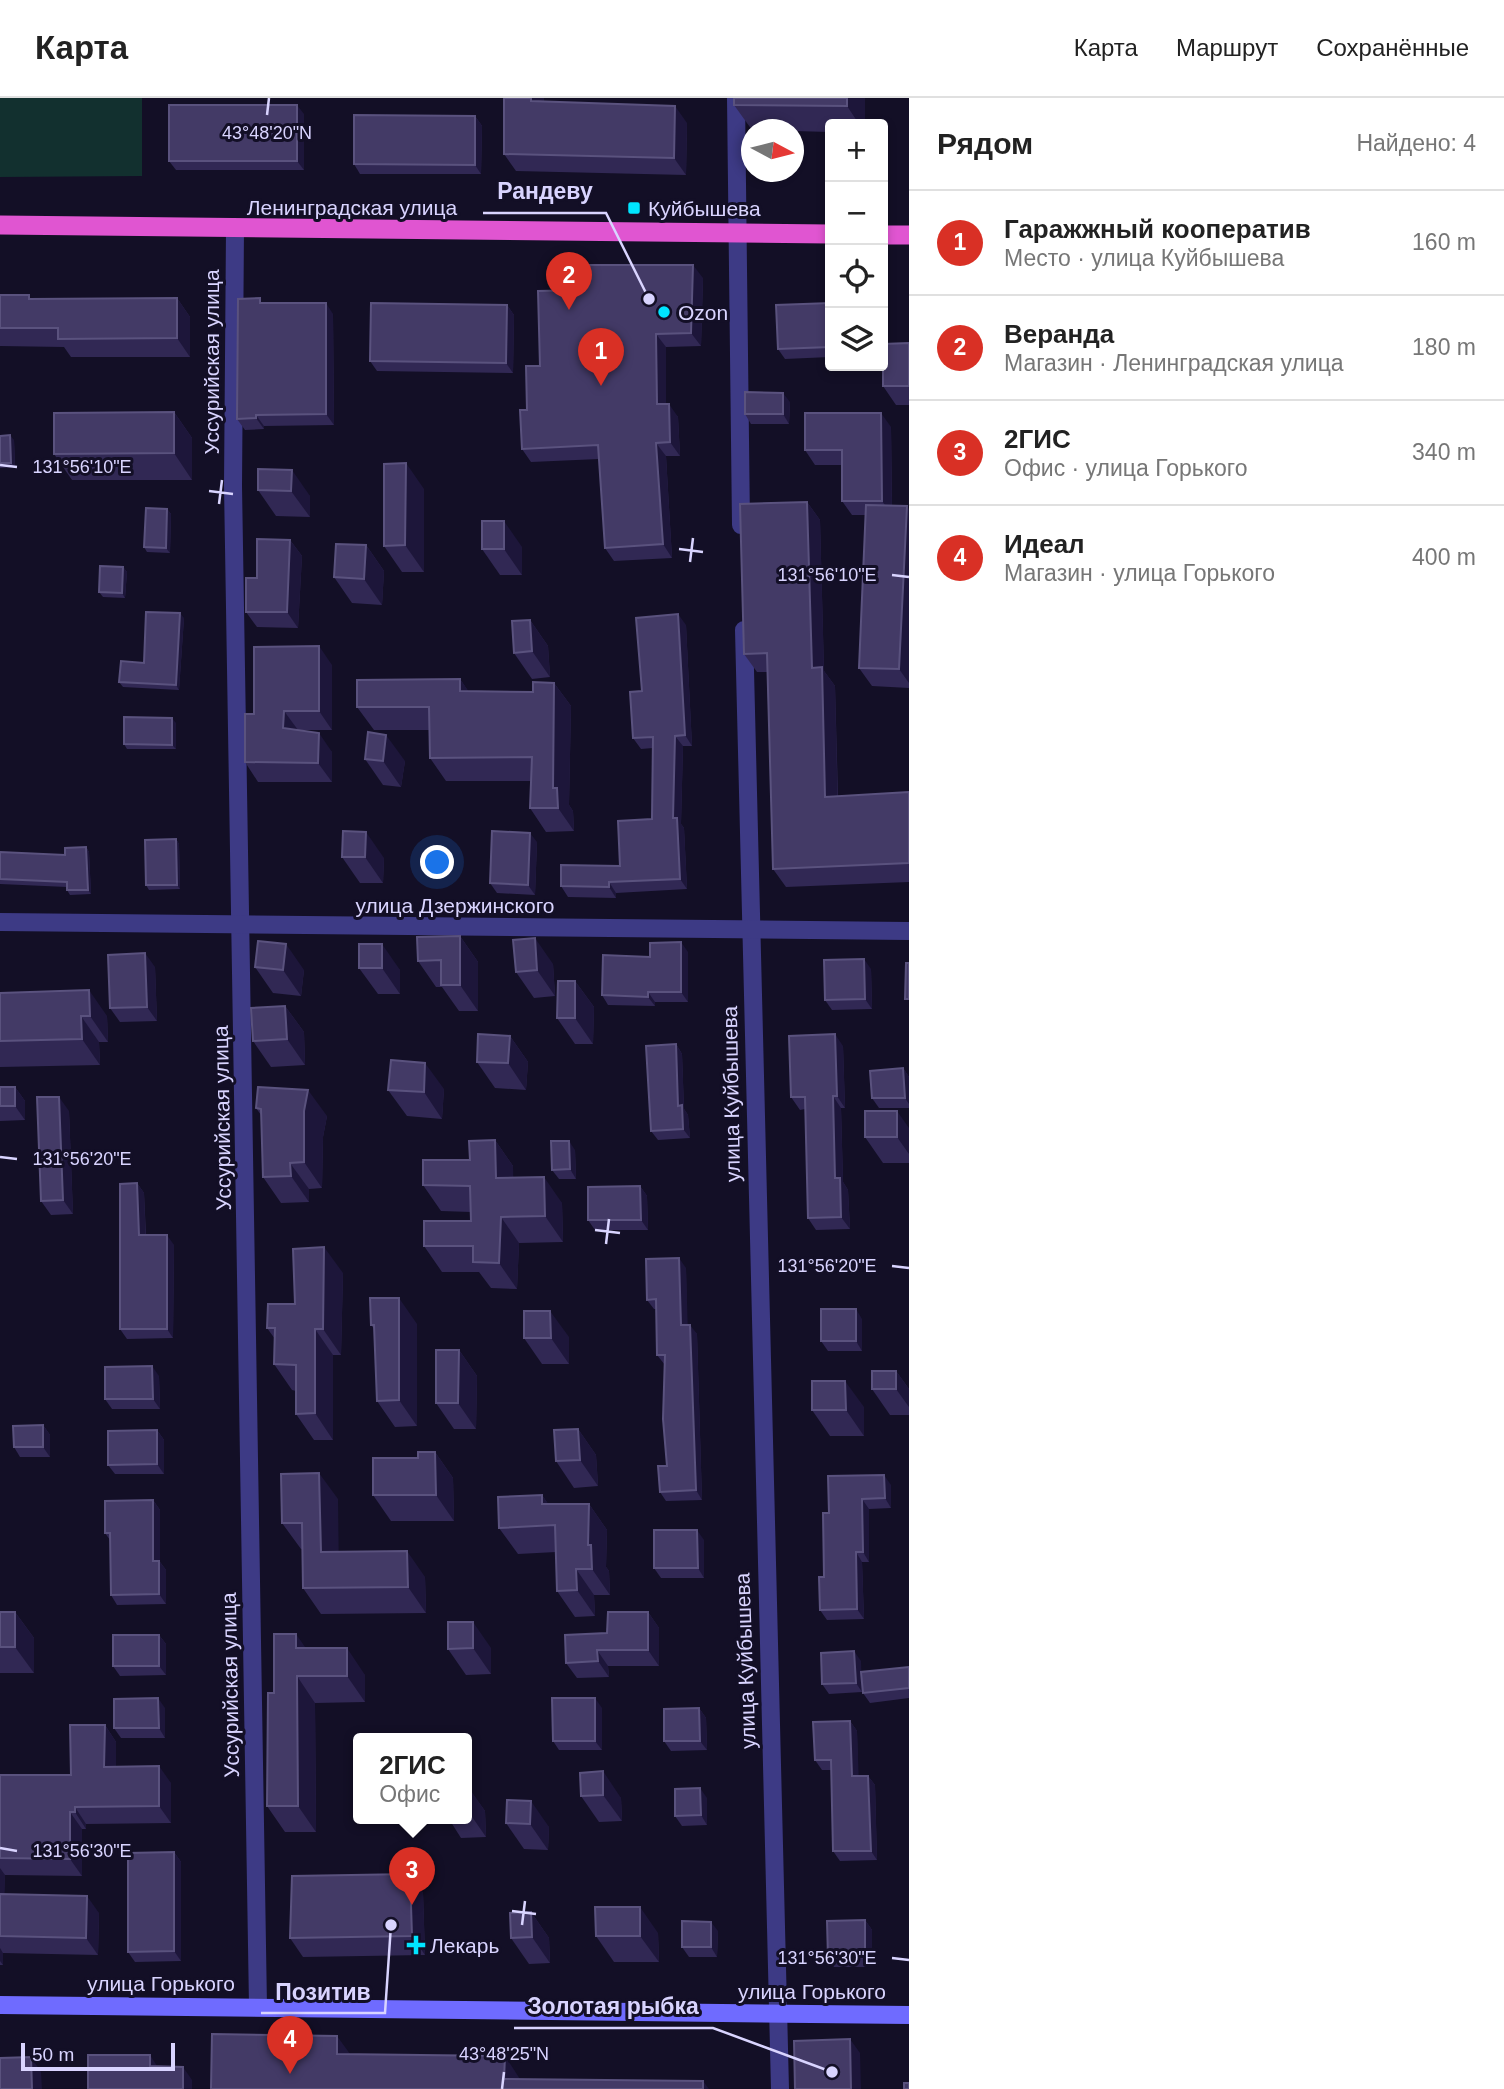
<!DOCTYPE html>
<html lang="ru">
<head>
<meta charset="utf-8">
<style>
	:root { --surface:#fff; --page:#f6f6f6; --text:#222; --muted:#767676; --line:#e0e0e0; --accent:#d93025 }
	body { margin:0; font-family:Arial,sans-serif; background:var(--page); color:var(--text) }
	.controls { position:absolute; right:21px; top:21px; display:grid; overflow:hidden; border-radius:7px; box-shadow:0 4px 10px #0003 }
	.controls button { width:63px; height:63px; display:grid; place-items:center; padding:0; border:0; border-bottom:2px solid var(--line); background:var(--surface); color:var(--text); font:35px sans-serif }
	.compass { position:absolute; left:741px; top:21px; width:63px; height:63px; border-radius:50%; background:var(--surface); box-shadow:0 4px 10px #0003; rotate:97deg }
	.scale { position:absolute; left:21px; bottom:18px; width:154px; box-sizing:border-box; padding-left:7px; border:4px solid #d9d4ff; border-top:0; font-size:19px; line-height:24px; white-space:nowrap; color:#d9d4ff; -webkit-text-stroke:5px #130f26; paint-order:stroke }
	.you { position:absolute; left:438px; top:765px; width:24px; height:24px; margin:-18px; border:5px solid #fff; border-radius:50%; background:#1a73e8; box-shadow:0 0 0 10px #1a73e833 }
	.badge { display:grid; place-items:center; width:46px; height:46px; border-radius:50%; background:var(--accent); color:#fff; font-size:23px; font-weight:700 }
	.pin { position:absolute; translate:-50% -58px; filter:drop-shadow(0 2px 4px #0008) }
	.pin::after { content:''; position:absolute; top:37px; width:24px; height:21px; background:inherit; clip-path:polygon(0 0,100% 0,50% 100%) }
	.popup { position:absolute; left:353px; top:1635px; width:119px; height:91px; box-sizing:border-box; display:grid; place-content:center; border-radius:7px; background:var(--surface); filter:drop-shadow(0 2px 5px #0005); font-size:23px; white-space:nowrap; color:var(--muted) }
	.popup b { font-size:26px; color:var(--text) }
	.popup::after { content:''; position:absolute; left:50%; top:100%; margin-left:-14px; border:14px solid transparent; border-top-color:var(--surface) }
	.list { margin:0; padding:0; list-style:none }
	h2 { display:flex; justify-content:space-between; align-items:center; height:91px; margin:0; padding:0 28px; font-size:30px }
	h2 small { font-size:23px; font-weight:400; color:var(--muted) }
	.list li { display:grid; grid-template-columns:46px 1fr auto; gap:21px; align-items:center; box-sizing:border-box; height:105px; padding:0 28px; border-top:2px solid var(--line) }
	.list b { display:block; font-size:26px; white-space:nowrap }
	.list p { margin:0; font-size:23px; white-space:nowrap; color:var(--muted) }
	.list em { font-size:23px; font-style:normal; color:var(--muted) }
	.icon { flex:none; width:38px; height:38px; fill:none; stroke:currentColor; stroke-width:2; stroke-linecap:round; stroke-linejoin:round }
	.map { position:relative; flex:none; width:909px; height:1991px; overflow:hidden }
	header { display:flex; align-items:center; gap:42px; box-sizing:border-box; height:98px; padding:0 35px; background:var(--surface); border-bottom:2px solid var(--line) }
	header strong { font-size:33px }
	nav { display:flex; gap:38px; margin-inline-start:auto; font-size:24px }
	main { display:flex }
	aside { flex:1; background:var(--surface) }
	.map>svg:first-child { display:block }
</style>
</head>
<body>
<header>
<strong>Карта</strong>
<nav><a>Карта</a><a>Маршрут</a><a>Сохранённые</a></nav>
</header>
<main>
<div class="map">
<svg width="909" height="1991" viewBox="0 0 909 1991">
	<rect width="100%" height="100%" fill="#130f26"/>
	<!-- green -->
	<path fill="#12302f" d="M0 0H142V78L0 79Z"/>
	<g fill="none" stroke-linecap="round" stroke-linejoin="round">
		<!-- minor -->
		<g stroke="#3d3a85" stroke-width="18">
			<path d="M736 0 741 427"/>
			<path d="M235 131 233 388 258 1908"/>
			<path d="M744 532 780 1991"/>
			<path d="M0 824 909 833"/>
		</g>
		<!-- secondary -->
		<path stroke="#6f6bff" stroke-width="18" d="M0 1907 909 1917"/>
		<!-- trunk -->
		<g stroke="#e055d1" stroke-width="19">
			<path d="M0 127 830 136"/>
			<path d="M883 137H909"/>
		</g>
	</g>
	<!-- wall -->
	<g fill="#312854">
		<path d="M504 0H544V4L687 25 686 77 516 73 504 56Z"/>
		<path d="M734 0H865V26H830V34L794 33V32H752L734 7Z"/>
		<path d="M304 16V72H176L169 63Z"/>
		<path d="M475 18 482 28 481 76H360L354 66Z"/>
		<path d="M703 180 701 248 666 249V306L678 319 680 358H666L672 460 614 463 605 450 599 361 531 364 522 351 527 312 540 268 585 192Z"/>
		<path d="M0 197 32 201 177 200 190 219V259H71L64 249 0 248Z"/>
		<path d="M263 205 333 216 334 327 264 328V331L245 332 237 321Z"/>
		<path d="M830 205V259L785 261 778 251Z"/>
		<path d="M507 207 514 217 513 275 377 273 370 263Z"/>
		<path d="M883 213 884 246 909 245V307H896L883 288Z"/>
		<path d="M790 304 789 326H751L745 316Z"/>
		<path d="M174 314 192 340V382H72L54 356Z"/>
		<path d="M891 329 892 408H907L909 412V590L872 588 859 570 866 417H852L842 403V367H815L805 352Z"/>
		<path d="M0 338 14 342 15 369 0 370Z"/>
		<path d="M258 371 310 398V419L276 418 258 392Z"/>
		<path d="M424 391V474H402L384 448Z"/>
		<path d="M807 404 820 422 824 573 835 588 838 698 909 694V784L786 789 773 771 767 574H757L744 556Z"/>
		<path d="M167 411 171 416 170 455 147 454 144 449Z"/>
		<path d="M290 442 302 458 298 530 257 529 246 514 257 480Z"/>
		<path d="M366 447 384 473 382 507 352 505 334 479Z"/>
		<path d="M522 449V477H500L482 451Z"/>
		<path d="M123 469 127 474 125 500 103 499 99 494Z"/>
		<path d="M184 520 179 592 123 589 119 584 144 565Z"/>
		<path d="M530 522 548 548 550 579 532 581 514 555Z"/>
		<path d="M686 527 692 648H683L681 726 684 730 687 791 616 795V800L568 799 561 788 620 768 652 721 653 650 641 651 633 640 642 593Z"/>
		<path d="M332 567V632H300L332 654V684H258L245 664 254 616Z"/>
		<path d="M460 581 468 593 533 594 554 585 571 608 569 707 573 713 574 733 546 734 530 710 531 683H446L430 660V632H374L357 609Z"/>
		<path d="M176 625V651H127L124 646Z"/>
		<path d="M365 661 405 663 401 689 383 687Z"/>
		<path d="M176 741 179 746 180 791 149 792 146 787Z"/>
		<path d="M537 744 535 797 497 795 490 785Z"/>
		<path d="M86 749 89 754 91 796 70 797 67 792V789L0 786V754L65 757Z"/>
		<path d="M342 759 384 760 383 785H360Z"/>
		<path d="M460 838 478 864V913H459L442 889H436L418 863Z"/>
		<path d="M359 846 400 872V896H378L359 870Z"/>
		<path d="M688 854V904H655V908L608 907 602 897 650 859Z"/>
		<path d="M553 866 555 898 534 900 516 874Z"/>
		<path d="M155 869 157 923 120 924 110 910Z"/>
		<path d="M255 869 304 872 301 898 273 895Z"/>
		<path d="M871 871 872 911 832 912 825 902Z"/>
		<path d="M575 883 594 909 593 946H575L557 920Z"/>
		<path d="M0 895 107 918 108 944H99L100 967 0 969Z"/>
		<path d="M285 908 304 934 305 967 271 969 253 943Z"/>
		<path d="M510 938 528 964 526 992 495 990 477 964Z"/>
		<path d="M676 946 682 956 684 1011 688 1017 690 1040 658 1042 651 1033Z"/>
		<path d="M843 948 845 1010H841L843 1084 848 1092 850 1131 816 1132 808 1120 805 1011 800 1012 791 999Z"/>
		<path d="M903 970 909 979V1010H879L872 1000Z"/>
		<path d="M0 989H15L25 1003V1022L0 1023Z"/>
		<path d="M444 991 442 1021 407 1018 388 992Z"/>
		<path d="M256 1010 327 1018 323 1039 322 1090 309 1091V1104L281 1105 263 1079 261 1017Z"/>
		<path d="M69 1013 73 1116 51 1117 41 1103Z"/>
		<path d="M909 1030V1065H883L865 1039Z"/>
		<path d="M495 1042 513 1068V1080L562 1105 563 1144 519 1145 517 1191 491 1190 479 1174H442L424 1148 471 1123V1114L441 1113 423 1087 470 1062Z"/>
		<path d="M575 1052 576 1081H559L552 1072Z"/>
		<path d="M137 1085 144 1095 146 1137 174 1147 173 1240 127 1241 120 1231Z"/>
		<path d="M640 1088 647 1098 648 1132H595L588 1122Z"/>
		<path d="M686 1170 687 1227 697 1236 702 1402 666 1403 660 1394 667 1368 665 1267 657 1257 656 1211H654L647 1202Z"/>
		<path d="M343 1175 341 1257H333V1342H314L296 1316V1293L292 1292 274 1266 275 1241 267 1230 295 1206Z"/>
		<path d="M862 1221V1253H828L821 1243Z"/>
		<path d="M417 1226V1328L395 1329 377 1303 375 1232 371 1227Z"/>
		<path d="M569 1239V1266H542L524 1240Z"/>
		<path d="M459 1252 477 1278 476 1331H454L436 1305Z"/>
		<path d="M896 1273 909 1291V1317H890L872 1291Z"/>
		<path d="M159 1278 160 1311H112L105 1301Z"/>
		<path d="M864 1309V1338H830L812 1312Z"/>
		<path d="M43 1327 50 1337V1359H20L14 1349Z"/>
		<path d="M578 1331 596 1357 598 1388 574 1390 556 1363Z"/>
		<path d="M157 1332 164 1342V1376H115L108 1367Z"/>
		<path d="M435 1354 453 1380 454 1423H391L373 1397Z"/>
		<path d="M891 1387V1410L869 1411V1464H862L864 1521 827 1522 820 1512 829 1415Z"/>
		<path d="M542 1397 548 1406H589L607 1432 606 1469 609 1473 610 1497H594L595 1518 575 1519 557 1493 556 1454 518 1456 499 1430Z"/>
		<path d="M338 1401V1454L425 1479 426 1515 321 1516 303 1490 302 1451H301L282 1425Z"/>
		<path d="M153 1402 160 1412V1464L166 1472V1506L117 1507 111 1497 110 1442 105 1435Z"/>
		<path d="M704 1442V1480H661L654 1470Z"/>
		<path d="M0 1514H15L34 1540V1575H0Z"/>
		<path d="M648 1514 659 1530V1568H608L609 1579 577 1580 566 1565 607 1535Z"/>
		<path d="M159 1537 166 1546V1577L120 1578 113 1568Z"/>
		<path d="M306 1550 365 1577V1604L315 1605 316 1734H285L267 1708 274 1595Z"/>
		<path d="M491 1550V1576L466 1577 448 1551Z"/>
		<path d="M861 1563V1574L909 1569V1600L870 1605 863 1595 862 1584V1594L829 1596 822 1586Z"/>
		<path d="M165 1610V1640H121L114 1630Z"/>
		<path d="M602 1610V1652H559L553 1643Z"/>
		<path d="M699 1610 706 1620 707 1652 671 1653 664 1643Z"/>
		<path d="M850 1623 857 1633 858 1678H868L875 1687 877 1762 840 1763 833 1753 831 1672H822L815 1662Z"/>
		<path d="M105 1627 116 1644V1669L171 1685V1725L86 1726V1731H82V1778L5 1777 4 1796 99 1815 98 1857 3 1855V1867H0V1677H71Z"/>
		<path d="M580 1675 621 1700 622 1723 599 1724 581 1698Z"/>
		<path d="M466 1687 485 1713 486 1739 461 1740 449 1721H466Z"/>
		<path d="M707 1700V1727L682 1728 675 1718Z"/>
		<path d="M507 1702 549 1729 548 1752 524 1751 506 1725Z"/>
		<path d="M174 1754 181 1764V1863L135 1864 128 1854Z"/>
		<path d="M410 1776 423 1795 425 1857 303 1859 290 1840Z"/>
		<path d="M531 1814 549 1840 550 1865 529 1866 511 1840Z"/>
		<path d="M865 1822 872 1832V1869H834L828 1860Z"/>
		<path d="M718 1833 717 1859H689L682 1849Z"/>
		<path d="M658 1835 659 1864H614L596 1838Z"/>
	</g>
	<!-- shaded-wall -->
	<g fill="#1d163a">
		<path d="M531 0H544L543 20 531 3Z"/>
		<path d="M847 0H865V26H859L847 8Z"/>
		<path d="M297 7 304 16V72L297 63Z"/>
		<path d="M675 8 687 25 686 77 674 60Z"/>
		<path d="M475 18 482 28 481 76 475 67Z"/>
		<path d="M693 167 703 180 701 248 691 235Z"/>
		<path d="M177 200 190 219V259L177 240Z"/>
		<path d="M326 205 333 216 334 327 326 316Z"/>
		<path d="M507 207 514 217 513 275 506 265Z"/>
		<path d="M883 213 885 257 883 255Z"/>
		<path d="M656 236 666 249V320L657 306Z"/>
		<path d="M783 295 790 304 789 326 783 316Z"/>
		<path d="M669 306 678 319 680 358 670 344Z"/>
		<path d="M174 314 192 340V382L174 355Z"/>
		<path d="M881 315 891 329 892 417 882 403Z"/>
		<path d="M256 317 264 328V331L256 320Z"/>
		<path d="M10 337 14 342 15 369 11 365Z"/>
		<path d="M656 345 666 358 672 460 663 446Z"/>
		<path d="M406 365 424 391V474L405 447Z"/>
		<path d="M292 372 310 398V419L291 393Z"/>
		<path d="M807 404 820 422 824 573 835 588 838 718 825 699 812 570Z"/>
		<path d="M907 408 909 412V585L899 571Z"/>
		<path d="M167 411 171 416 170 455 166 450Z"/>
		<path d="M504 423 522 449V477L504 451Z"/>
		<path d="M290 442 302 458 298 530 287 514Z"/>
		<path d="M366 447 384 473 382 507 364 481Z"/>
		<path d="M123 469 127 474 125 500 122 495Z"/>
		<path d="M180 515 184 520 179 592 176 587Z"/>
		<path d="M678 516 686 527 692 648 685 637Z"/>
		<path d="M530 522 548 548 550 579 532 553Z"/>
		<path d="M319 548 332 567V632L319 613Z"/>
		<path d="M460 581 476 604 460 593Z"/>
		<path d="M554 585 571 608 569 707 573 713 574 733 558 710 553 690Z"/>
		<path d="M284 613 298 632 283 630Z"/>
		<path d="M172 620 176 625V651L172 647Z"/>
		<path d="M319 635 332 654V684L318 665Z"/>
		<path d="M386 637 405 663 401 689 383 663Z"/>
		<path d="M675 638 683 648 681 726 684 730 687 791 680 781 673 720Z"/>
		<path d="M366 734 384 760 383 785 365 759Z"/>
		<path d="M530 735 537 744 535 797 528 787Z"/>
		<path d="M176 741 179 746 180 791 177 787Z"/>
		<path d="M86 749 89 754 91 796 88 792Z"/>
		<path d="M609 784 616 795V800L609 789Z"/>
		<path d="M460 838 478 864V913L460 887Z"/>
		<path d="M535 840 553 866 555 898 537 872Z"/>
		<path d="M681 844 688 854V904L681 894Z"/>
		<path d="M286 846 304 872 301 898 283 872Z"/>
		<path d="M382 846 400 872V896L382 870Z"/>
		<path d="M145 855 155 869 157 923 147 909Z"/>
		<path d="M864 861 871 871 872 911 865 901Z"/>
		<path d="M575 883 594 909 593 946 575 920Z"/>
		<path d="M89 892 107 918 108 944 90 918Z"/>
		<path d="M648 894 655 904V908L648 899Z"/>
		<path d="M285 908 304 934 305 967 287 941Z"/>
		<path d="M81 918 99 944 100 967 82 941Z"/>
		<path d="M835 936 843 948 845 1010 837 998Z"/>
		<path d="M510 938 528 964 526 992 508 965Z"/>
		<path d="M676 946 682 956 684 1011 688 1017 690 1040 683 1031 678 1008Z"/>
		<path d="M425 965 444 991 442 1021 424 994Z"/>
		<path d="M903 970 909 979V1006L905 1000Z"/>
		<path d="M15 989 25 1003V1022L15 1008Z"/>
		<path d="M308 992 327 1018 323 1039 322 1090 304 1064V1013Z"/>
		<path d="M833 998 841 1010 843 1084 848 1092 850 1131 841 1119 835 1080Z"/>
		<path d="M59 999 69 1013 73 1116 63 1102Z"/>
		<path d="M897 1013 909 1030V1056L897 1039Z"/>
		<path d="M495 1042 513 1068 514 1106 496 1080Z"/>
		<path d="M569 1043 575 1052 576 1081 570 1071Z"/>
		<path d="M290 1065 309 1091V1104L291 1078Z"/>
		<path d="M544 1079 562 1105 563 1144 545 1118Z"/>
		<path d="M137 1085 144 1095 146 1147 139 1137Z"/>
		<path d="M640 1088 647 1098 648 1132 641 1122Z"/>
		<path d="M501 1119 519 1145 517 1191 499 1165Z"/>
		<path d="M167 1137 174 1147 173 1240 167 1231Z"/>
		<path d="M324 1149 343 1175 341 1257 323 1231Z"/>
		<path d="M679 1160 686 1170 688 1237 681 1227Z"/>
		<path d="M399 1200 417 1226V1328L399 1302Z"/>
		<path d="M856 1211 862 1221V1253L856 1243Z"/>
		<path d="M550 1213 569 1239V1266L551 1240Z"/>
		<path d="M690 1227 697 1236 702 1402 696 1392Z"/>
		<path d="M315 1231 333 1257V1342L315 1315Z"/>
		<path d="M459 1252 477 1278 476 1331 458 1305Z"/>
		<path d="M152 1268 159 1278 160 1311 153 1301Z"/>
		<path d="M896 1273 909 1291V1309L896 1291Z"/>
		<path d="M845 1283 864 1309V1338L846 1312Z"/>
		<path d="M43 1327 50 1337V1359L43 1349Z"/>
		<path d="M578 1331 596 1357 598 1388 580 1362Z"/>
		<path d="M157 1332 164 1342V1376L157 1366Z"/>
		<path d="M435 1354 453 1380 454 1423 436 1397Z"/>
		<path d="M319 1375 338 1401 339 1480 321 1454Z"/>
		<path d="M884 1377 891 1387V1410L885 1400Z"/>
		<path d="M542 1397 560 1423 542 1406Z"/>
		<path d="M862 1401 869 1411V1464L863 1454Z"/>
		<path d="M153 1402 160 1412V1464L166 1472V1506L159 1496 153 1463Z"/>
		<path d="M589 1406 607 1432 606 1469 609 1473 610 1497 592 1471 588 1447Z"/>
		<path d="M697 1432 704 1442V1480L698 1470Z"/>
		<path d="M407 1453 425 1479 426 1515 408 1489Z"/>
		<path d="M856 1454 862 1464 864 1521 857 1511Z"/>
		<path d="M576 1471 594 1497 595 1518 577 1492Z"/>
		<path d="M15 1514 34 1540V1575L15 1549Z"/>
		<path d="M648 1514 659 1530V1568L648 1552Z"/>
		<path d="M473 1524 491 1550V1576L473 1550Z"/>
		<path d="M296 1536 314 1562 296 1550Z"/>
		<path d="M159 1537 166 1546V1577L159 1568Z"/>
		<path d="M347 1550 365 1577V1604L347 1578Z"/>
		<path d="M597 1552 608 1568 609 1579 598 1563Z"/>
		<path d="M854 1553 861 1563 862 1594 856 1585Z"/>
		<path d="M297 1578 315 1605 316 1734 298 1708Z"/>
		<path d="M158 1600 165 1610V1640L159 1630Z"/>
		<path d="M595 1600 602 1610V1652L595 1643Z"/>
		<path d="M699 1610 706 1620 707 1652 700 1643Z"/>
		<path d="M850 1623 857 1633 859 1687 852 1678Z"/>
		<path d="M105 1627 116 1644V1686L104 1669Z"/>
		<path d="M159 1668 171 1685V1725L159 1708Z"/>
		<path d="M603 1673 621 1700 622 1723 603 1697Z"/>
		<path d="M868 1678 875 1687 877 1762 871 1753Z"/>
		<path d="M467 1687 485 1713 486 1739 468 1713Z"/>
		<path d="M700 1690 707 1700V1727L701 1717Z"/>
		<path d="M531 1703 549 1729 548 1752 530 1726Z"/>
		<path d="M75 1709 86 1726V1731L75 1714Z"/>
		<path d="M70 1714 82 1731V1778L70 1761Z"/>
		<path d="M174 1754 181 1764V1863L174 1853Z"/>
		<path d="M0 1770 5 1777 4 1813 0 1807Z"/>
		<path d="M410 1776 423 1795 425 1857 412 1838Z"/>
		<path d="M87 1798 99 1815 98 1857 86 1840Z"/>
		<path d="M640 1809 658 1835 659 1864 640 1838Z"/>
		<path d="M531 1814 549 1840 550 1865 532 1839Z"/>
		<path d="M865 1822 872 1832V1869L865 1859Z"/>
		<path d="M711 1824 718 1833 717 1859 711 1849Z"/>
		<path d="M0 1850 3 1855V1867L0 1863Z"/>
		<path d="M337 1938 353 1960 337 1956Z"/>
		<path d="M850 1941 860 1955 861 1991H851Z"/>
		<path d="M150 1957 159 1971 150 1968Z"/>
		<path d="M505 1958 520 1981V1991L504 1981Z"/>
		<path d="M31 1959 41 1974 42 1991H32Z"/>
		<path d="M183 1969 192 1982V1991H183Z"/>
		<path d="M703 1983 709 1991H703Z"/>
	</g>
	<!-- building -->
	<g fill="#433a66" stroke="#5a527e" stroke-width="2">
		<path d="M504 0H531V3L675 8 674 60 504 56Z"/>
		<path d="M734 0H847V8L734 7Z"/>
		<rect x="169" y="7" width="128" height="56"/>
		<path d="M354 17 475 18V67L354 66Z"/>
		<path d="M585 167H693L691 235 656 236 657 306H669L670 344 656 345 663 446 605 450 598 347 522 351 520 312H527L526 268H540L538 193 585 192Z"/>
		<path d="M0 197H29V201L177 200V240L58 241V230H0Z"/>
		<path d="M260 200V205H326V316L256 317V320L237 321 238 201Z"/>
		<path d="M371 205 507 207 506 265 370 263Z"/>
		<path d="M830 205V249L778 251 776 207Z"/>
		<path d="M909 245V288H883V246Z"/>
		<path d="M745 294 783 295V316H745Z"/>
		<path d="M174 314V355L54 356V315Z"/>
		<path d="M805 315H881L882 403H842V352H805Z"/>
		<path d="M10 337 11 365H0V338Z"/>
		<path d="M406 365 405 447 384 448V366Z"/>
		<path d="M258 371 292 372 291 393 258 392Z"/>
		<path d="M807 404 812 570 822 569 825 699 909 694V765L773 771 767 555 744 556 740 406Z"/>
		<path d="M866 407 907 408 899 571 859 570Z"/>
		<path d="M146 410 167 411 166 450 144 449Z"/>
		<rect x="482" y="423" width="22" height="28"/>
		<path d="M257 441 290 442 287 514H246V480H257Z"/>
		<path d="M336 446 366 447 364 481 334 479Z"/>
		<path d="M100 468 123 469 122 495 99 494Z"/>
		<path d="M146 514 180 515 176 587 119 584 121 563 144 565Z"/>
		<path d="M678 516 685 637 675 638 673 720H677L680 781 609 784V789L561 788V767L620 768 618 723 652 721 653 639 633 640 630 594 642 593 636 520Z"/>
		<path d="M530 522 532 553 514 555 512 523Z"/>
		<path d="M319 548V613H284L283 630 319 635 318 665 245 664V616H254V549Z"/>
		<path d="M460 581V593L533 594V584L554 585 553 690H557L558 710H530L532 659 430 660 429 609H357V582Z"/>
		<path d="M124 619 172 620V647L124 646Z"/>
		<path d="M368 634 386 637 383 663 365 661Z"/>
		<path d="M343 733 366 734 365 759H342Z"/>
		<path d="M492 733 530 735 528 787 490 785Z"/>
		<path d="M176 741 177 787H146L145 742Z"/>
		<path d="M86 749 88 792H67V784L0 781V754L65 757V750Z"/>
		<path d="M460 838V887H441V862L418 863 417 839Z"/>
		<path d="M535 840 537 872 516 874 513 842Z"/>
		<path d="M258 843 286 846 283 872 255 869Z"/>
		<path d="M681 844V894H648V899L602 897 603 857 650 859V845Z"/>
		<rect x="359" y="846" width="23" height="24"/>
		<path d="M145 855 147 909 110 910 108 857Z"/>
		<path d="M864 861 865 901 825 902 824 862Z"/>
		<path d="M906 865H909V901H905Z"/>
		<path d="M558 883H575V920H557Z"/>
		<path d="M89 892 90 918H81L82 941 0 943V895Z"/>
		<path d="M285 908 287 941 253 943 251 910Z"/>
		<path d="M478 936 510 938 508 965 477 964Z"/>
		<path d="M835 936 837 998H833L835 1080H840L841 1119 808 1120 805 999H791L789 938Z"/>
		<path d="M676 946 678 1008 682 1007 683 1031 651 1033 646 948Z"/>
		<path d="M391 962 425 965 424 994 388 992Z"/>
		<path d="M903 970 905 1000H872L870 973Z"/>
		<rect x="0" y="989" width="15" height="19"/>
		<path d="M258 989 308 992 304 1013V1064L290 1065 291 1078 263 1079 261 1011 256 1010Z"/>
		<path d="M37 999H59L63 1102 41 1103Z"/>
		<rect x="865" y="1013" width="32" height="26"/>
		<path d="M495 1042 496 1080 544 1079 545 1118 501 1119 499 1165 473 1164V1148H424V1123H471L470 1088 423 1087V1062H470L469 1043Z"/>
		<path d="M551 1043H569L570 1071 552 1072Z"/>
		<path d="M137 1085 139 1137H167V1231H120V1086Z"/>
		<path d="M640 1088 641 1122H588V1089Z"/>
		<path d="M324 1149 323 1231H315V1315L296 1316V1267L274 1266 275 1230H267L268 1206H295L293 1151Z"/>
		<path d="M679 1160 681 1227H690L696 1392 660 1394 658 1368H667L663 1321 665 1257H657L656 1201 647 1202 646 1161Z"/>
		<path d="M370 1200H399V1302L377 1303 374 1227H371Z"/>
		<rect x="821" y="1211" width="35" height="32"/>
		<path d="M524 1213H550L551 1240H524Z"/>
		<path d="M436 1252H459L458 1305H436Z"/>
		<path d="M152 1268 153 1301H105V1269Z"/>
		<rect x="872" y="1273" width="24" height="18"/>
		<path d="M812 1283H845L846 1312H812Z"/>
		<path d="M43 1327V1349H14L13 1328Z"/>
		<path d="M578 1331 580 1362 556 1363 554 1332Z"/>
		<path d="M157 1332V1366L108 1367V1333Z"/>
		<path d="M418 1354H435L436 1397H373V1360H418Z"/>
		<path d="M319 1375 321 1454 407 1453 408 1489 303 1490 302 1425H282L281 1376Z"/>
		<path d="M884 1377 885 1400 862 1401 863 1454H856L857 1511 820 1512 819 1479H824L823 1415H829L828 1378Z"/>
		<path d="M542 1397V1406H589L588 1447H591L592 1471H576L577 1492 557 1493 555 1427 499 1430 498 1399Z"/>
		<path d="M153 1402V1463H159V1496L111 1497 110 1435H105V1403Z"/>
		<path d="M654 1432H697L698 1470H654Z"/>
		<rect x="0" y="1514" width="15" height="35"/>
		<path d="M608 1514H648V1552H597L598 1563 566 1565 565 1537 607 1535Z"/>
		<path d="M448 1524H473V1550L448 1551Z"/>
		<path d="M274 1536H296V1550H347V1578H297L298 1708H267L268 1595H274Z"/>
		<rect x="113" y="1537" width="46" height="31"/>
		<path d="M854 1553 856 1585 822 1586 821 1555Z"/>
		<path d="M909 1569V1590L863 1595 861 1574Z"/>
		<path d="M158 1600 159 1630H114V1601Z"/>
		<path d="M552 1600H595V1643H553Z"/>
		<path d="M699 1610 700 1643H664V1611Z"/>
		<path d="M850 1623 852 1678H868L871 1753H833L831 1662H815L813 1624Z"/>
		<path d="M70 1627H105L104 1669 159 1668V1708L75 1709V1714H70V1761L0 1760V1677H71Z"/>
		<path d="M603 1673V1697L581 1698 580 1675Z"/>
		<path d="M466 1687 468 1713H466Z"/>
		<path d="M700 1690 701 1717 675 1718V1691Z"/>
		<path d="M507 1702 531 1703 530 1726 506 1725Z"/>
		<path d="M174 1754V1853L128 1854V1755Z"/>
		<path d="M410 1776 412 1838 290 1840 292 1778Z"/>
		<path d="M0 1796 87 1798 86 1840 0 1838Z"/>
		<path d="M595 1809H640V1838H596Z"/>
		<path d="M531 1814 532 1839 511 1840 510 1815Z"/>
		<path d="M865 1822V1859L828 1860 827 1823Z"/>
		<path d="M682 1823 711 1824V1849H682Z"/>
		<path d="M212 1936 337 1938V1956L505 1958 504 1981 703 1983V1991H211Z"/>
		<path d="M850 1941 851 1991H795L794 1943Z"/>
		<path d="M88 1957H150V1968L183 1969V1991H88Z"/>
		<path d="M31 1959 32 1991H0V1960Z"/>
		<rect x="904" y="1985" width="5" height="6"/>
	</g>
	<!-- ticks -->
	<path fill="none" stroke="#d9d4ff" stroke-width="2.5" d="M267 17 269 0M0 367 17 369M209 393 233 396M219 406 222 382M679 451 703 454M690 464 693 440M892 477 909 479M0 1059 17 1061M595 1132 620 1135M606 1146 609 1121M892 1168 909 1170M0 1750 17 1753M512 1813 536 1816M522 1827 525 1803M892 1860 909 1862M502 1991 504 1974"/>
	<!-- markers -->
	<g fill="#00e5ff" stroke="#130f26" stroke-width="2.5">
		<rect x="627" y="103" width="14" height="14" rx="3.5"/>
		<circle cx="664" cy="214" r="7"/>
		<path d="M412.5 1836.5h7v7h7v7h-7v7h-7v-7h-7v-7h7z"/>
	</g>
	<g text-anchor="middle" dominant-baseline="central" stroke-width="6" stroke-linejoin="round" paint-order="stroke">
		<!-- street labels -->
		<g font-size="21" fill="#d9d4ff" stroke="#130f26">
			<text x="352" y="109">Ленинградская улица</text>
			<text transform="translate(211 264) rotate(-90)">Уссурийская улица</text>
			<text x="455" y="807">улица Дзержинского</text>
			<text transform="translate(731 996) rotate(-91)">улица Куйбышева</text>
			<text transform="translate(222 1020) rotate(-91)">Уссурийская улица</text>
			<text transform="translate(745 1563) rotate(-92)">улица Куйбышева</text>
			<text transform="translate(230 1587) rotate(-91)">Уссурийская улица</text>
			<text x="161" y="1885">улица Горького</text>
			<text x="812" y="1893">улица Горького</text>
		</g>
		<!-- poi labels -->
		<g font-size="21" fill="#d9d4ff" stroke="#130f26" text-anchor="start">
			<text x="648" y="110">Куйбышева</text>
			<text x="678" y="214">Ozon</text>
			<text x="430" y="1847">Лекарь</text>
		</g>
	</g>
	<g font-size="18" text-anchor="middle" fill="#d9d4ff" stroke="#130f26" stroke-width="6" stroke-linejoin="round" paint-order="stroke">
		<text x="267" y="41">43°48'20"N</text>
		<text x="82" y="375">131°56'10"E</text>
		<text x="827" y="483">131°56'10"E</text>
		<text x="82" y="1067">131°56'20"E</text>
		<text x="827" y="1174">131°56'20"E</text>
		<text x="82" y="1759">131°56'30"E</text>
		<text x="827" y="1866">131°56'30"E</text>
		<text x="504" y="1962">43°48'25"N</text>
	</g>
	<!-- callouts -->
	<path fill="none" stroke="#d9d4ff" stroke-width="2.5" d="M649 201L606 115H483M391 1827L385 1915H261M832 1974L713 1930H514"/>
	<g fill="#d9d4ff" stroke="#130f26" stroke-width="2.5">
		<circle cx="649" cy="201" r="7"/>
		<circle cx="391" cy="1827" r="7"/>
		<circle cx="832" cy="1974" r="7"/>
	</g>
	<g font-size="23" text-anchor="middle" font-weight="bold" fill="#d9d4ff" stroke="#130f26" stroke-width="6" stroke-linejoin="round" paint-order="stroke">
		<text x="545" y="101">Рандеву</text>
		<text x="323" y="1902">Позитив</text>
		<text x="613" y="1916">Золотая рыбка</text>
	</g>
</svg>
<div class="controls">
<button>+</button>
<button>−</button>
<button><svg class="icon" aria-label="locate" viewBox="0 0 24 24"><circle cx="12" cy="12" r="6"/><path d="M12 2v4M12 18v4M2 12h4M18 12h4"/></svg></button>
<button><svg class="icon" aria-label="layers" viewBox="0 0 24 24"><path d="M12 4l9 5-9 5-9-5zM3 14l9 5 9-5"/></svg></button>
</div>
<svg class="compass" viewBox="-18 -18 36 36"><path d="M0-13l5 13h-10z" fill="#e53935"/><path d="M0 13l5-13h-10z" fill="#767676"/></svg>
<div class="scale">50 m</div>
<div class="you"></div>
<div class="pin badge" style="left:601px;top:288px">1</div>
<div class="pin badge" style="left:569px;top:212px">2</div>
<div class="pin badge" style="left:412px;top:1807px">3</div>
<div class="popup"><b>2ГИС</b>Офис</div>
<div class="pin badge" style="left:290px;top:1976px">4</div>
</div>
<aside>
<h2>Рядом<small>Найдено: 4</small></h2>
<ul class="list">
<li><span class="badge">1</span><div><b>Гаражжный кооператив</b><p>Место · улица Куйбышева</p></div><em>160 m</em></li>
<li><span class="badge">2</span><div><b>Веранда</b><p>Магазин · Ленинградская улица</p></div><em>180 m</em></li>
<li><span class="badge">3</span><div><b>2ГИС</b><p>Офис · улица Горького</p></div><em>340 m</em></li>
<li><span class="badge">4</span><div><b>Идеал</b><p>Магазин · улица Горького</p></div><em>400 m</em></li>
</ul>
</aside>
</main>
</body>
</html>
